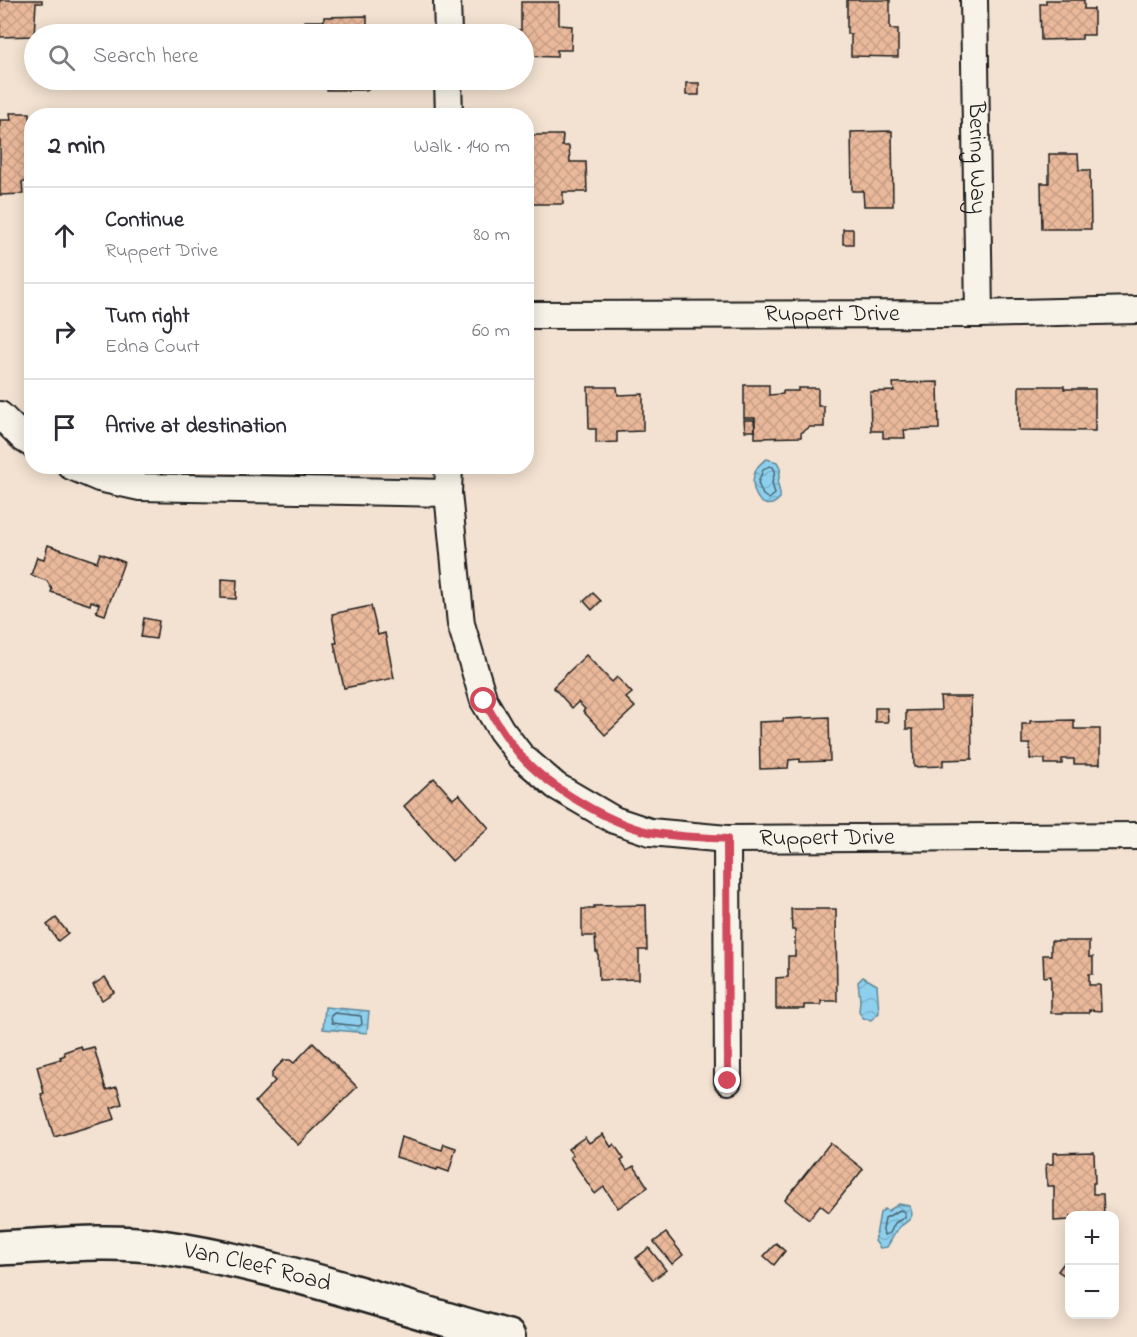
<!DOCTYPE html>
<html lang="en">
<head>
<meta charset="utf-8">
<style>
	:root { --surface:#fff; --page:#f7f7f7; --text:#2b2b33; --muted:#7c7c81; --line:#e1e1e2 }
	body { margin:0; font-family:"Indie Flower",sans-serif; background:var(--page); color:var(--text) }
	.controls { position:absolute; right:18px; bottom:18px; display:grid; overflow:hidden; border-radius:12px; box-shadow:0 3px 15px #0003 }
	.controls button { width:54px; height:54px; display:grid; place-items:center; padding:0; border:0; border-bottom:2px solid var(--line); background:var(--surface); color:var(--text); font:30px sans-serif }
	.stop { position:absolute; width:18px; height:18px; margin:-14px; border:4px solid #d1495b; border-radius:50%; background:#fff }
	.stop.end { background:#d1495b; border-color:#fff; box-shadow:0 2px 6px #0008 }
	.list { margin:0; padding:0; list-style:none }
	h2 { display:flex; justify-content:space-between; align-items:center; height:78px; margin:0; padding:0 24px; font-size:26px }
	h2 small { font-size:20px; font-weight:400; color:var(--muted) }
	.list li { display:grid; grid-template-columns:39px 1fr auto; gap:18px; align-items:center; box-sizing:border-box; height:96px; padding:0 24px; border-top:2px solid var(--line) }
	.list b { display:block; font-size:22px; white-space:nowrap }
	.list p { margin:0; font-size:20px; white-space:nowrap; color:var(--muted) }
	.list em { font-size:20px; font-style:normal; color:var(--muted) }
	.icon { flex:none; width:33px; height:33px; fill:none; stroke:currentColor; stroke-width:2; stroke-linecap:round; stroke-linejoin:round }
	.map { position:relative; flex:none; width:1137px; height:1337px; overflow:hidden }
	.search { position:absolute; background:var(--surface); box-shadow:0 3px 15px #0003; left:24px; top:24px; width:510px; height:66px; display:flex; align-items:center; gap:15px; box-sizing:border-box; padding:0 21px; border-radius:33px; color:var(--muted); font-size:22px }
	.panel { position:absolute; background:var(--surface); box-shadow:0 3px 15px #0003; left:24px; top:108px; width:510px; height:366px; border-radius:24px }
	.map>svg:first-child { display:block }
</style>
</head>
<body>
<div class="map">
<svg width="1137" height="1337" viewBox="0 0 1137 1337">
	<defs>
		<pattern id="water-waves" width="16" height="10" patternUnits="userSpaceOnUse" patternTransform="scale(1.5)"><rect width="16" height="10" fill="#8dd0ee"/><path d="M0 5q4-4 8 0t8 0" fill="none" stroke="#79b2cc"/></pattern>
		<pattern id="building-cross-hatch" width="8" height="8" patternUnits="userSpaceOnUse" patternTransform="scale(1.5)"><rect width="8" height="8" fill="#eab99b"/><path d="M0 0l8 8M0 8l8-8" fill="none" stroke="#c89e85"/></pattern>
	</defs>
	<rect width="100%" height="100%" fill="#f3e2d1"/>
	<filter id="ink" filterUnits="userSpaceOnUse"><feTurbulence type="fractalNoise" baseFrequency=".0167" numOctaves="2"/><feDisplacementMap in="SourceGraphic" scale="12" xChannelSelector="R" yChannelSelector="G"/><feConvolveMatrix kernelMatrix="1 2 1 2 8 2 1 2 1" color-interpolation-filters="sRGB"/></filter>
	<g filter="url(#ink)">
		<!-- water -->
		<g fill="url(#water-waves)" stroke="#60889a" stroke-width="1.5">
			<path d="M767 459 777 462C783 471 779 474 778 483 778 489 781 491 780 498 759 522 739 473 767 459Z"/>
			<path d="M863 977 877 985 879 1013 871 1020 863 1018 859 1012 860 1000 858 982Z"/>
			<path d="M325 1007 369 1011 367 1033 323 1029Z"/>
			<path d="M899 1204 909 1206C916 1217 909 1220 901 1226 896 1230 891 1241 887 1247L880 1248 875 1241 880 1213 885 1209 888 1211Z"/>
		</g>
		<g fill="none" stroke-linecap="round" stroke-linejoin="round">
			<!-- shore -->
			<g stroke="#496470" stroke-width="1.5">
				<path d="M769 466 773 467 775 471 772 483 775 494 769 499 763 495 758 483 763 470Z"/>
				<path d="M334 1013 361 1016 362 1024 359 1026 332 1023 331 1016Z"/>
				<path d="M900 1210 905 1212V1217L895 1223 890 1233 884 1235 883 1230 885 1218Z"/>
			</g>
		</g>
		<!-- building -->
		<g fill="url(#building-cross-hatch)" stroke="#1c1c1c" stroke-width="1.5">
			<path d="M0 0H42V3H36L34 36 0 37Z"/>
			<path d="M847 0H890V29H898V57L851 56V34H847Z"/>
			<path d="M1046 0H1084V9H1094V35H1082V39L1041 40 1040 4H1046Z"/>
			<path d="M521 2H559V25L572 26 571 50H557V57L524 56V34H516V30H521Z"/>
			<path d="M367 16V34H304V21H324V17Z"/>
			<path d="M327 80H367L368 90H327Z"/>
			<rect x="686" y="83" width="13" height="12"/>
			<path d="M10 113H30L32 182H22L23 194 0 195V120H11Z"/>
			<path d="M892 131 893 206H864L863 191H852L851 132Z"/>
			<path d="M526 135H563L562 146H569L570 162H586L587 192H563V204H526Z"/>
			<path d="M1049 154H1078L1079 170H1090L1091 229H1042L1041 183H1049Z"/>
			<rect x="843" y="229" width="10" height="15"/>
			<path d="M938 382 939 429 904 430 905 438H883V431H871L870 392 894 391 893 383Z"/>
			<path d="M744 385H769V395L783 394V391H798V388H818V406H824V427H810L801 433V437L755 438V418H744Z"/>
			<path d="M1019 386H1064V389H1095V431L1019 430Z"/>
			<path d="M588 387H617L618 395 643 394V431L617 432V442L596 443V429H589Z"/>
			<path d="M744 420H754L755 431H745Z"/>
			<path d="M48 545 97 562 100 553 124 562 105 615 96 612 99 604 91 601 90 605 51 592 52 589 47 581 31 575 37 557 44 559Z"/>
			<path d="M221 579 237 580 236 599 221 598Z"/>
			<path d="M593 593 601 601 592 610 584 601Z"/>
			<path d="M371 606 378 635 385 633 394 678 344 688 334 643H337L332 614Z"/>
			<path d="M144 618 159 621 156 639 141 637Z"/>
			<path d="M586 655 612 682 617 677 632 693 626 698 635 707 605 735 583 711 585 709 578 702 572 708 553 687Z"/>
			<path d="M940 697H971L972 759 943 760V766L914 767 913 729H906V711L941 710Z"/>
			<path d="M875 708H887L888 722H875Z"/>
			<path d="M829 717 830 761 800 762V759L789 760 788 768 760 769 759 722 783 721V719Z"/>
			<path d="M1074 720V729H1100V764H1074V759H1062V764H1045V759H1030V744H1022V724H1030V721Z"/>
			<path d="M434 778 453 799 459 794 489 828 452 861 404 806Z"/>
			<path d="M646 905 647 950H639V979L599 980 598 952H596L595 936H582V909H594V906Z"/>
			<path d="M791 909H836L837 1001H821V1005H804V1009H776V978L788 977V956H795V930H792Z"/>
			<path d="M56 918 68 933 58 941 47 925Z"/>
			<path d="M1051 941H1089V957H1093V974H1089V985H1100L1101 1011 1089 1010V1013H1051V976L1044 977 1043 955H1051Z"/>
			<path d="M105 977 114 992 102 1000 93 985Z"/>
			<path d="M313 1043 357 1087 298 1145 255 1102 275 1081 272 1078V1072L284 1060H290L294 1063Z"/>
			<path d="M81 1046 82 1050 94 1047 106 1090 117 1087 122 1104 111 1108 115 1119 54 1137 41 1094 44 1093 37 1066 61 1059 60 1057 65 1055 64 1052Z"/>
			<path d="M603 1134 611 1147 614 1144 624 1159 621 1161 627 1170 634 1166 648 1187 618 1208 604 1187 595 1194 570 1157 573 1155 568 1149 585 1137 589 1143Z"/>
			<path d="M401 1137 442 1150 444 1144 456 1148 449 1172 438 1168 437 1170 396 1157Z"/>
			<path d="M830 1143 863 1169 829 1212 820 1205 809 1219 785 1200Z"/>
			<path d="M1094 1152 1095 1183H1093V1194H1103L1104 1216H1070V1220L1054 1221V1186H1047L1046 1164H1053V1153Z"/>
			<path d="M666 1233 683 1255 672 1264 654 1242Z"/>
			<path d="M776 1243 785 1251 774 1265 764 1256Z"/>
			<path d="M649 1248 666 1270 653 1280 636 1258Z"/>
			<path d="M1066 1260 1070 1262V1279L1058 1271Z"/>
		</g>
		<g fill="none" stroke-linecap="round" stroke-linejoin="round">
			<!-- street casing -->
			<g stroke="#1c1c1c" stroke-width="30">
				<g id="street">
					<path d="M447 0 448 34"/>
					<path id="s1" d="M974 0 979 314"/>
					<path d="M448 80 449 116"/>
					<path id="s2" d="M526 315 979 314 1137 310"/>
					<path d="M0 415 24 439 32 444"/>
					<path d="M71 466 99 478 140 487 448 493"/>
					<path id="s3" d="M449 466 448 493 461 624 484 701 501 730 521 756 556 786 614 820 650 832 727 839 1137 836"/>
					<path d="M727 839 728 1081"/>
				</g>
			</g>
			<!-- secondary casing -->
			<g stroke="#1c1c1c" stroke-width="38">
				<g id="secondary">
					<path id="s4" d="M0 1248C50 1246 106 1239 155 1246 276 1263 391 1305 508 1337"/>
				</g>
			</g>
			<!-- street -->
			<use href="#street" stroke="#f7f3e8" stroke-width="26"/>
			<!-- secondary -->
			<use href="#secondary" stroke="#f7f3e8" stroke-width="33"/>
		</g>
	</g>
	<g fill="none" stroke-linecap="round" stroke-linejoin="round" filter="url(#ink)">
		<!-- route -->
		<path stroke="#d1495b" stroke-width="8" d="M484 701C495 720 506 738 520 755 547 786 609 823 649 832 674 837 702 837 727 839L728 1081"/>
	</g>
	<g text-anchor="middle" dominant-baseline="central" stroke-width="4.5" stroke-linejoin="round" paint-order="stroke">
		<!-- street labels -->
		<g font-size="24" fill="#1c1c1c" stroke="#f7f3e8">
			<text stroke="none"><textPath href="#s1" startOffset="158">Bering Way</textPath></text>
			<text stroke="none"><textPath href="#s2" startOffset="306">Ruppert Drive</textPath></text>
			<text stroke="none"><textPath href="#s3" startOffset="634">Ruppert Drive</textPath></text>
			<text stroke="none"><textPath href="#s4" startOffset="260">Van Cleef Road</textPath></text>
		</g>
	</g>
</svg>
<div class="controls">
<button>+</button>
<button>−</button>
</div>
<div class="stop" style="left:484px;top:701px"></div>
<div class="stop end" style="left:728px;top:1081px"></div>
<div class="search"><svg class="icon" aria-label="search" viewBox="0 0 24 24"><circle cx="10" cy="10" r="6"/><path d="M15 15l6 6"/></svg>Search here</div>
<section class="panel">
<h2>2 min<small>Walk · 140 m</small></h2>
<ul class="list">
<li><svg class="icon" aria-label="ahead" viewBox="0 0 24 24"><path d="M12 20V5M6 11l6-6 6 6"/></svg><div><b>Continue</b><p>Ruppert Drive</p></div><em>80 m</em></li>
<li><svg class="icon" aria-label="right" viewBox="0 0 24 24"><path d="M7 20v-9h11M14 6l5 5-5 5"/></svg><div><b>Turn right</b><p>Edna Court</p></div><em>60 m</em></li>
<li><svg class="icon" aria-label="arrive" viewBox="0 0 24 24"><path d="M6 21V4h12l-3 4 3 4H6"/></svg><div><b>Arrive at destination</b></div></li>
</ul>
</section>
</div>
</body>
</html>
